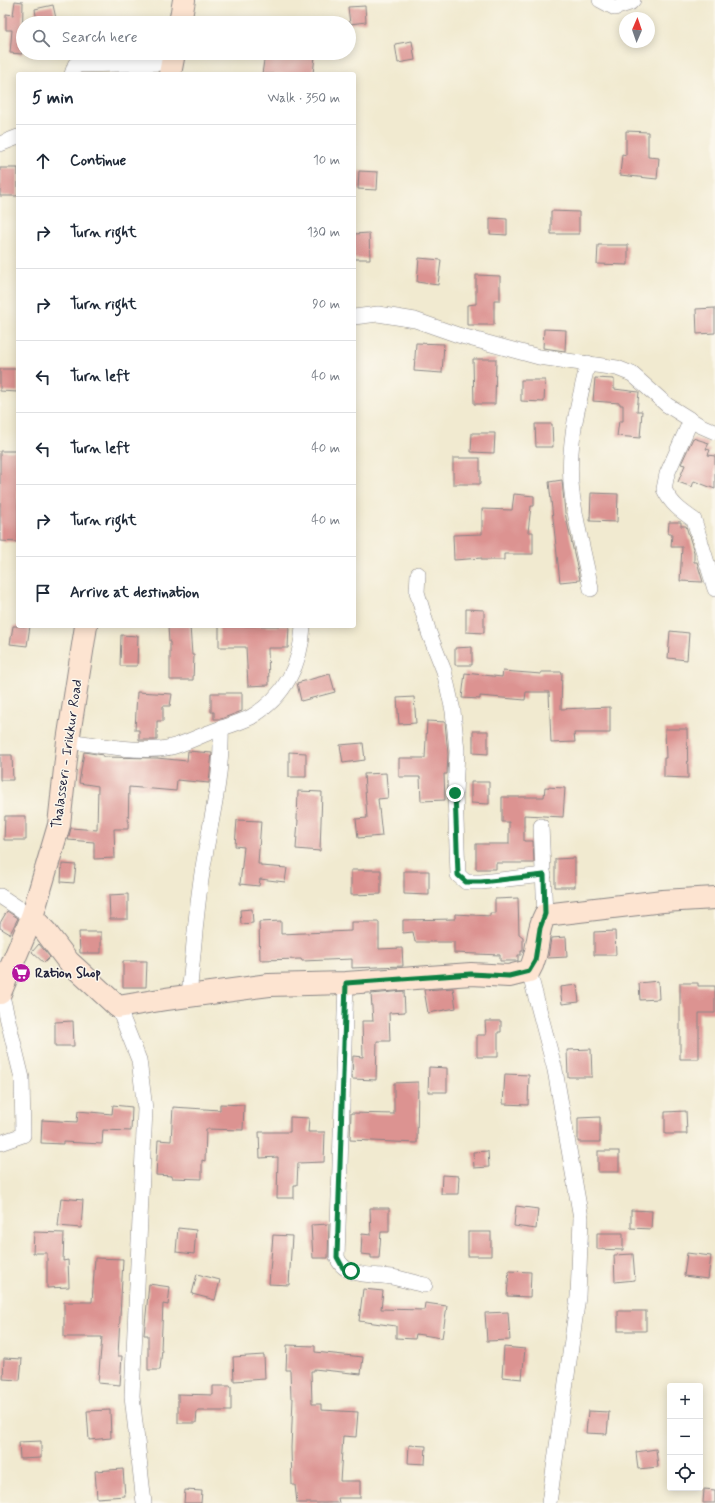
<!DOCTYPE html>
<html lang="en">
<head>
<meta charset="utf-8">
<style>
	:root { --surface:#fff; --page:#f2f2f3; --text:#1f2937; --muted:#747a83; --line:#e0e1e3 }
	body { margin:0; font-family:Mynerve,sans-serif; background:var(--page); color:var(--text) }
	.controls { position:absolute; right:12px; bottom:12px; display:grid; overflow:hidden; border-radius:4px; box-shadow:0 2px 10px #0003 }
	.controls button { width:36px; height:36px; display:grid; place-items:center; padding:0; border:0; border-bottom:1px solid var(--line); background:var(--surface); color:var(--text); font:20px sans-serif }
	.compass { position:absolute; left:619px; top:12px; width:36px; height:36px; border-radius:50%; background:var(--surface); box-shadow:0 2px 10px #0003; rotate:2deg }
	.stop { position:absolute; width:12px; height:12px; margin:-9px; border:3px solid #0b8043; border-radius:50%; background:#fff }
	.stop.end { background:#0b8043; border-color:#fff; box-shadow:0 1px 4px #0008 }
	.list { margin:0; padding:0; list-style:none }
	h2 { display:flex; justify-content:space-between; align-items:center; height:52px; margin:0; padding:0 16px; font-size:17px }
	h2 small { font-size:13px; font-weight:400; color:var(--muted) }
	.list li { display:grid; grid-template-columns:26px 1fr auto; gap:12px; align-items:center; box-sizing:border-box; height:72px; padding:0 16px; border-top:1px solid var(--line) }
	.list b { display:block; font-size:15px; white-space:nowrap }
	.list em { font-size:13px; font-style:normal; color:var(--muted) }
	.icon { flex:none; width:22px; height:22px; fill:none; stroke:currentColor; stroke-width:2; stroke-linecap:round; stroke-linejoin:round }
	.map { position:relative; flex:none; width:715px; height:1503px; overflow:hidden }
	.search { position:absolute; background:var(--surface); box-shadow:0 2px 10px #0003; left:16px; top:16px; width:340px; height:44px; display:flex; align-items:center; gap:10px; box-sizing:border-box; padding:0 14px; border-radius:22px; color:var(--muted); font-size:15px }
	.panel { position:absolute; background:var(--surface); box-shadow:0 2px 10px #0003; left:16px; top:72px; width:340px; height:556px; border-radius:4px }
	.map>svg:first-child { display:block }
</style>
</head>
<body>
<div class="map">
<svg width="715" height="1503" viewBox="0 0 715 1503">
	<rect width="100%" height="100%" fill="#fbf7ec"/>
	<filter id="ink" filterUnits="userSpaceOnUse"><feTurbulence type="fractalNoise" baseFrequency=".025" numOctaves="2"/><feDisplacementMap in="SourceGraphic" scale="8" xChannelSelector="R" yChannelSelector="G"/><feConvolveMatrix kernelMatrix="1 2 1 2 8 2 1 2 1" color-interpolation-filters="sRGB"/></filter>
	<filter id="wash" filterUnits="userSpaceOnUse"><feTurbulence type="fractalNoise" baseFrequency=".012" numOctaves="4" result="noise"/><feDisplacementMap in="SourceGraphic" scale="16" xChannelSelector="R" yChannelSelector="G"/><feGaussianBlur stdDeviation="0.9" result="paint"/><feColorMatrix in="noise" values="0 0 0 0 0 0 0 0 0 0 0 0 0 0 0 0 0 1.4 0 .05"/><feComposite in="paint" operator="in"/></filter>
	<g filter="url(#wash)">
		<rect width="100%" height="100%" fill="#f1ead0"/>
		<g id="blocks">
			<!-- building -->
			<g fill="#dc9391">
				<path d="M15 1 23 2 22 54 10 53 12 30H6V14L13 15Z"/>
				<path d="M53 5 57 23H37L35 9Z"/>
				<path d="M365 6 366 22 350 24 348 7Z"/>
				<path d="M412 41 415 60 398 63 395 44Z"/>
				<path d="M265 54 297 58V55L315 56 313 74H262Z"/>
				<path d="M626 131 648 132V157L659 158 657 179 620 175 622 154 626 155Z"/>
				<rect x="0" y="168" width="18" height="28"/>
				<path d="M359 171 378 172 377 190 358 189Z"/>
				<path d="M551 211 579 212V234H551Z"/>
				<path d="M490 218 507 219V235L490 234Z"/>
				<path d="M369 233 370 259H354V234Z"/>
				<path d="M598 245H628V265L597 264Z"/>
				<path d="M419 258 441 260 438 285 417 282Z"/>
				<path d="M476 275 500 276V300H494V325H467V305L476 304Z"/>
				<path d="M715 308V333L697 334 696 309Z"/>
				<path d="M544 329 566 330 565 351 543 348Z"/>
				<path d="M416 343 444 344 442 373 414 371Z"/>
				<path d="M473 359H496L495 404H474Z"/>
				<path d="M0 369H18V392L0 391Z"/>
				<path d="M595 378 614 379V389L639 392 637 411H642L640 438 617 436 619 421H623V405H620V403L593 401Z"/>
				<path d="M521 380H545L544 402 521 401Z"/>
				<path d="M535 424H552L553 447H536Z"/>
				<path d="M472 433H495L494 453 471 452Z"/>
				<path d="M693 438 709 443 706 449 710 450 708 455 715 456V489L694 481 692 487 678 482 685 465 681 464Z"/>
				<path d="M0 451H18V542L0 541Z"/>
				<rect x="453" y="458" width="27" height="26"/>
				<path d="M562 480 565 513 580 580 560 582 549 482Z"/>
				<path d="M591 493 618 494 617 522 590 521Z"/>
				<path d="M514 494 534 496V506H531L528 532H533V554H504V560H482V558L454 560 453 535 482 534V509L512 510Z"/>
				<path d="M669 522H681V526H686L694 552V562H697L703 582 680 581 682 547H671L672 534H668Z"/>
				<path d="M466 609 484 610V633L466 632Z"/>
				<path d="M13 626H30L27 646 10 644Z"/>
				<path d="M168 626H190L192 655H194L193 680H170V642H169Z"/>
				<path d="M219 626H289L288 648H268L269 685 248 686 246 647H219Z"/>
				<path d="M670 631 689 633 687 660 668 658Z"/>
				<path d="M121 635 138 636 137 666H120Z"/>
				<path d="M472 647V665H455V648Z"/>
				<path d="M503 671 541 674V672H562L561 709 610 707V733H574L575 742 551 743 549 692H526L525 700 480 696V699L462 698 465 673 502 677Z"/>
				<path d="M330 674 335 692 301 701 297 683Z"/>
				<path d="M137 692 172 694 170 706H163V721H157V740H139V730H135Z"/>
				<path d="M211 693H242V711L221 719H214V712H211Z"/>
				<path d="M414 697 416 723 399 724 397 698Z"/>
				<path d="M427 721 445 722 448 754 447 774H444L445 800 421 801 420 777H399V758H425Z"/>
				<path d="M665 729H687L688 778 664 777V758H666Z"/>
				<path d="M473 731H488V754L473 753Z"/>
				<path d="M363 743 365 760 343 763 340 745Z"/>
				<path d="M188 751 212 753 209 783 177 780 176 791 129 787 128 829H114L115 858 94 859V842L68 840 71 828 97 830 98 786 79 783 84 752 103 755V757L157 758 187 761Z"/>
				<path d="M289 752 306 753V777H289Z"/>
				<path d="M0 755H12L13 780H0Z"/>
				<path d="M386 773 388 798 378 799 382 836 358 838 356 819 367 818 364 774Z"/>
				<path d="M471 782H489V804L471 803Z"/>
				<path d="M545 787 565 788 563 817 524 815V841H533L534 863H496V869H476V844H509V822H502V797H544Z"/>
				<path d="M298 791 322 792 320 851 296 849 298 820H297Z"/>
				<path d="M5 816H26V840H4Z"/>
				<path d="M237 820 261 821 258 864H261V866L287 868 285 882 260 879 259 886 240 884 244 847 235 846Z"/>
				<path d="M575 858V887H555V859Z"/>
				<path d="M62 864 76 865 74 883 61 882Z"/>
				<path d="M351 870H381V894L351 895Z"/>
				<path d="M404 871H429V895L404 894Z"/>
				<path d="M128 894V919H110L109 895Z"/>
				<path d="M518 898 519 934 523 937V951H521V955H518V961H500V955L454 953V942H415L413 932 403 933V920L455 919V914L490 916V913H495V899Z"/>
				<path d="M252 909 253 923 241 924 240 910Z"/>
				<path d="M7 911 18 918 10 934 0 928V923Z"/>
				<path d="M281 921V934L351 931V922H379V949L402 948 403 966 352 968V959L302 961 301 959 260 960 259 922Z"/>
				<path d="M615 931 616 955H594V932Z"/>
				<path d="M79 932H101V953H80Z"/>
				<path d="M566 937 567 957 548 958 551 938Z"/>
				<path d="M39 944 50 957 44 963 32 952Z"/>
				<path d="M123 961H147L146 987H123Z"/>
				<path d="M658 981 659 999 640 1000 639 983Z"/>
				<path d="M680 983H698V986H715V1013H699V1059H680Z"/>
				<path d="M577 985 579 1002 562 1004 560 987Z"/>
				<path d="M453 988 456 1008 428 1013 424 990Z"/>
				<path d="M404 991 405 1012 389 1013 390 1041H377L376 1080 352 1079 353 1056 363 1057 362 1021H373L371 994Z"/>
				<path d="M73 1021 74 1046H55V1022Z"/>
				<path d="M485 1021H501V1032H498V1057H477V1035H486Z"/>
				<path d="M591 1049 592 1077H568L567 1050Z"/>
				<path d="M429 1067 447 1068V1092H428Z"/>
				<path d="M505 1074 529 1075 528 1105 503 1104Z"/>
				<path d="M418 1082 417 1143 350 1140 351 1113 394 1114V1083Z"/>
				<path d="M220 1104 244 1105 243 1130 206 1129 205 1161 202 1160V1179L172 1178V1176L156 1175 158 1140 171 1141 173 1107 220 1110Z"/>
				<path d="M113 1105 132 1107 131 1131 103 1130 102 1144 63 1142V1144L41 1143 42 1120 77 1122 78 1111 112 1114Z"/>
				<path d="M686 1111 687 1134H665V1112Z"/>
				<path d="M290 1117 309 1118 308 1132H325L324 1162 298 1163 297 1185H294V1198H277L278 1157 260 1158 259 1132H290Z"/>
				<path d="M600 1117V1142H578V1118Z"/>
				<path d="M488 1151 489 1167 474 1168 473 1152Z"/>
				<rect x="598" y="1151" width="21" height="21"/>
				<path d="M442 1175 459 1176 458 1194H441Z"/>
				<path d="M61 1198 83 1200 81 1228 58 1226Z"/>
				<path d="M516 1206 538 1209 536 1229 514 1226Z"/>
				<path d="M370 1208H389V1232H381L379 1258H371V1255L361 1254 362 1234 371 1235Z"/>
				<path d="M631 1210 652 1211 651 1229 631 1228Z"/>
				<path d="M329 1224 328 1258H313L311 1225Z"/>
				<path d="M178 1228 196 1230 194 1254 176 1252Z"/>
				<path d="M34 1232 64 1233 63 1261 68 1260 69 1287 47 1288V1253H33Z"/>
				<rect x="468" y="1232" width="23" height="24"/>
				<path d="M597 1233H623V1250L597 1249Z"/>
				<path d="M273 1235 292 1236 289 1285 269 1284Z"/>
				<path d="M687 1253 711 1256 708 1279 684 1276Z"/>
				<path d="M633 1254 635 1280 615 1282 614 1255Z"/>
				<path d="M95 1258 123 1259 118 1356H122L120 1385 98 1383 102 1337H64V1302H92Z"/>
				<path d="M509 1271 531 1272 530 1297 507 1296Z"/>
				<path d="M197 1274 220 1280 215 1300 192 1294Z"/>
				<path d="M149 1284 170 1287 168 1305 163 1304 161 1349H162L160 1370H148V1335H144Z"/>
				<path d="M363 1289 383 1291 381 1309 424 1310 425 1303 447 1306 442 1338 416 1334 415 1339 396 1338V1326L359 1321Z"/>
				<rect x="618" y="1311" width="28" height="20"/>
				<path d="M508 1312 510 1340 487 1341 485 1313Z"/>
				<path d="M287 1345 315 1346V1352L363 1357 361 1374 314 1369V1371H311L312 1404H321V1410L358 1412 356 1437 343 1436 340 1481H360V1498H338L339 1503H297L295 1485H292L291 1448 293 1398H291L290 1370H286Z"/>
				<path d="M504 1347 525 1349 522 1379 502 1377Z"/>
				<path d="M264 1355 265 1379 234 1381 233 1357Z"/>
				<path d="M4 1358 22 1359 20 1380 3 1379Z"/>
				<path d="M213 1386H231V1411H197L196 1423H178V1394L213 1395Z"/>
				<path d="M110 1410 111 1438 89 1440 87 1411Z"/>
				<path d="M588 1411 609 1412 607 1434 586 1433Z"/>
				<path d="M41 1441V1458L20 1459 19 1442Z"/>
				<path d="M409 1445 426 1446 425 1464 408 1463Z"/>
				<path d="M656 1449 658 1467 638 1469 636 1452Z"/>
				<path d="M123 1469 125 1496 97 1498 95 1471Z"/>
				<path d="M704 1489 715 1490V1503H703Z"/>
				<path d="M185 1490 202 1491 201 1503H184Z"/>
			</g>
		</g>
	</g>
	<g filter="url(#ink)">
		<use href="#blocks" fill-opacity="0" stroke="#8a8686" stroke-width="1"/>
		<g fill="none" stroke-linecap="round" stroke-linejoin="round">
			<!-- street casing -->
			<g stroke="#8a8686" stroke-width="16">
				<g id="street">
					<path d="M600 0 615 8 630 3 633 0"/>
					<path d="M72 74 75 65 172 63"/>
					<path d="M0 144 18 137"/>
					<path d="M354 317 378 314 415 320 458 335 539 357 617 368 632 374 667 405 699 425 715 432"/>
					<path d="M588 363C578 405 566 449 572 493 576 525 585 557 591 589"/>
					<path d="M691 420 667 474 664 489C671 504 681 511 694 520L715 589"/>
					<path d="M418 574 417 592 429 633 444 671 453 711 457 751 455 793 458 875 466 882H481L544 875"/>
					<path d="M68 741C98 745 129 751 159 749 177 748 194 738 211 732 224 727 239 723 251 717 285 697 301 664 303 626"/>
					<path d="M541 826 545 915"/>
					<path d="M0 896 32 917"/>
					<path d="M529 971 555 1070 581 1218 578 1297 549 1503"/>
					<path d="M346 983 337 1257C344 1278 374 1274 392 1277 403 1279 414 1283 425 1285"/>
					<path d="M189 995C193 959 195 923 200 887 207 832 223 784 221 728"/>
					<path d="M118 1007 139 1060 145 1109 132 1396 144 1503"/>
					<path d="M0 1143 23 1135 22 1078 1 992"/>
				</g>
			</g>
			<!-- secondary casing -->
			<g stroke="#8a8686" stroke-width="24">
				<g id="secondary">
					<path d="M180 23 184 0"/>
					<path d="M170 74 174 53"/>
					<path d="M32 917 46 932 68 961 118 1007 166 999 269 985 346 983 471 974 509 976 529 971C540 953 535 933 545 915L663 901 715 898"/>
					<path d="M0 993 32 917 59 825 68 741 86 626"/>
				</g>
			</g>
			<!-- street -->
			<use href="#street" stroke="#fff" stroke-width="15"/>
			<!-- secondary -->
			<use href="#secondary" stroke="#fde4d1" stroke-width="22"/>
		</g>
	</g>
	<g fill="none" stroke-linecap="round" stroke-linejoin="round" filter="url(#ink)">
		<!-- route -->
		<path stroke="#0b8043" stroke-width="5" d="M351 1271 343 1268 337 1257 346 983 471 974 509 976 529 971 535 961 540 928 545 914 544 875 481 882H466L458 875 455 793"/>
	</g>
	<!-- icons -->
	<defs>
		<g id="supermarket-disc" transform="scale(1)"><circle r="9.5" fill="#b5179e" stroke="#fbf7ec"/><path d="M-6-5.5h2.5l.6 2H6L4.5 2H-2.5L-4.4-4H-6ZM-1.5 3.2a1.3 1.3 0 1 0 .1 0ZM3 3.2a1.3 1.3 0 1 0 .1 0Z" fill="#fff"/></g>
	</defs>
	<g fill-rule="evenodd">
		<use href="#supermarket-disc" x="21" y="973"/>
	</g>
	<g text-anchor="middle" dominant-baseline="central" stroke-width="3" stroke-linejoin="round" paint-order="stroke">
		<!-- street labels -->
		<g font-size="14" fill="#22223b" stroke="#fbf7ec">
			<text transform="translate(67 754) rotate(-82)">Thalasseri - Irikkur Road</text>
		</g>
		<!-- poi labels -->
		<g font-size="14" font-weight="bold" fill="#22223b" stroke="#fbf7ec" text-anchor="start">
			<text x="35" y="973">Ration Shop</text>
		</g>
	</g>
</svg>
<div class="controls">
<button>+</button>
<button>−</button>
<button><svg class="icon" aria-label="locate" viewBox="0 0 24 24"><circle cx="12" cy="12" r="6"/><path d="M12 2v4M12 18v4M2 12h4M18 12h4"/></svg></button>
</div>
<svg class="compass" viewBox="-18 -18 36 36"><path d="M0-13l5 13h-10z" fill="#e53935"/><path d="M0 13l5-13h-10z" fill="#747a83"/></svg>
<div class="stop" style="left:351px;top:1271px"></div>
<div class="stop end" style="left:455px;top:793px"></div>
<div class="search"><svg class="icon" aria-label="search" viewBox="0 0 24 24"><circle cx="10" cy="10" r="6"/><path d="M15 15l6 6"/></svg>Search here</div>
<section class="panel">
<h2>5 min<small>Walk · 350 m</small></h2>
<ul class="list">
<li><svg class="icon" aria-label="ahead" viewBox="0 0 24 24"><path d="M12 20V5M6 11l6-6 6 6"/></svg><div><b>Continue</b></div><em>10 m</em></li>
<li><svg class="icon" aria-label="right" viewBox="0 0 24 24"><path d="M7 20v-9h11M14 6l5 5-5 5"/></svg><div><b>Turn right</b></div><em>130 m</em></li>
<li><svg class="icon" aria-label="right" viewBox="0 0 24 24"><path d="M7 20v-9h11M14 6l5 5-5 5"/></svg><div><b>Turn right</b></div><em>90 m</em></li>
<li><svg class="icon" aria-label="left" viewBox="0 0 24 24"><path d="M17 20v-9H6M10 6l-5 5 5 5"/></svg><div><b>Turn left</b></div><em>40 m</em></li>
<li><svg class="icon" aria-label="left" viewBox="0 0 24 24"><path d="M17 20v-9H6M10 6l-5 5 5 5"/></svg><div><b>Turn left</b></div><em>40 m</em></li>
<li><svg class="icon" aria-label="right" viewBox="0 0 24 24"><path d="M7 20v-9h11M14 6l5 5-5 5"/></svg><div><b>Turn right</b></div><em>40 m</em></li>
<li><svg class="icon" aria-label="arrive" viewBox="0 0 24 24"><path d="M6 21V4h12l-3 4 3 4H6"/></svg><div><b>Arrive at destination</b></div></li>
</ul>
</section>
</div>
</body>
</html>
